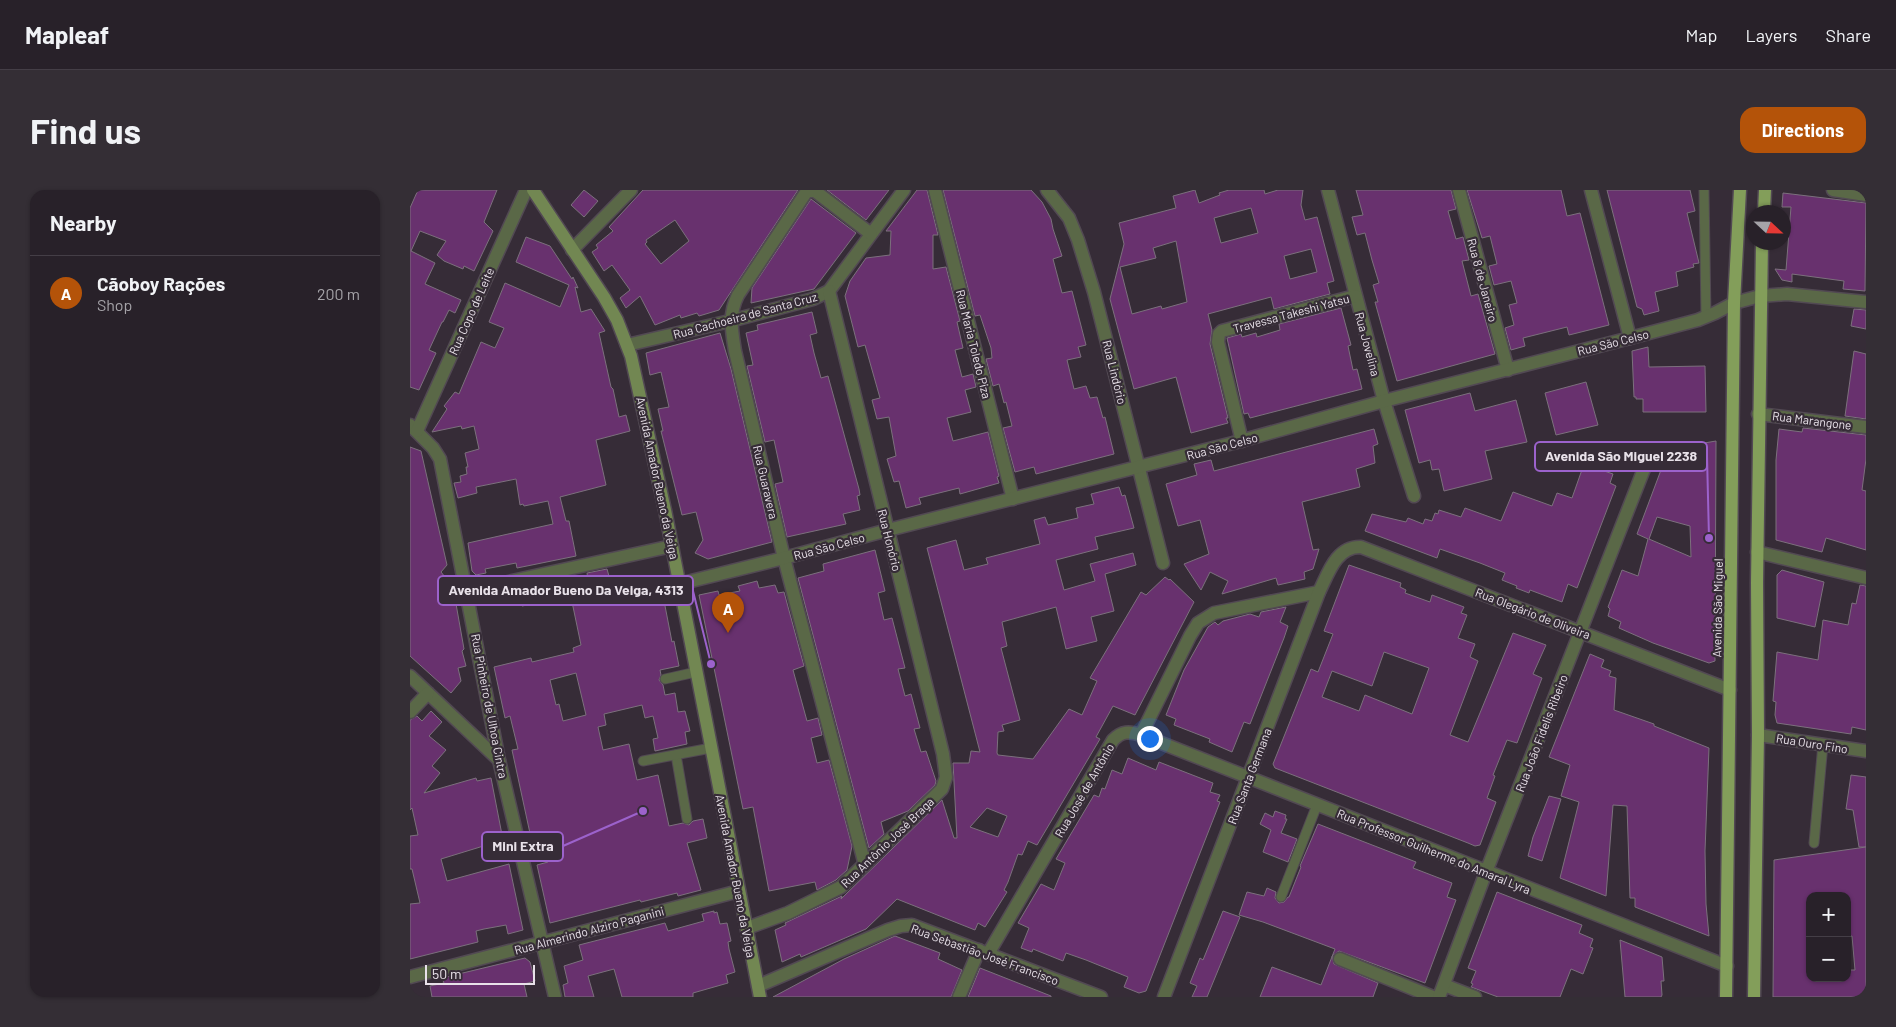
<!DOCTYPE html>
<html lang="en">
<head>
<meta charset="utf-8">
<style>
	:root { --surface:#282129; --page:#342e35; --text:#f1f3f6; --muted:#a5a3a8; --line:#443e46; --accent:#b45309 }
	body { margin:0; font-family:Barlow,sans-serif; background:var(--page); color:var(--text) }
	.controls { position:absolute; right:15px; bottom:15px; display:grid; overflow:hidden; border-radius:10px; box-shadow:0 1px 4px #0004 }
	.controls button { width:45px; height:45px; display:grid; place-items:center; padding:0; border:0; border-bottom:1px solid var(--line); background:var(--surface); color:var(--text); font:25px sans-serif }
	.compass { position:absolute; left:1336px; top:15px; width:45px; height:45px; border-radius:50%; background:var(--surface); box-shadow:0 1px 4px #0004; rotate:112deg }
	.scale { position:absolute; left:15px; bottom:12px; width:110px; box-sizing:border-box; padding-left:5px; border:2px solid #e8e1e9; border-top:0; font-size:14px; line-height:18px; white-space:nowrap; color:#e8e1e9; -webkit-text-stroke:4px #362c37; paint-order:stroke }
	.you { position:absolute; left:739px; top:548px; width:18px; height:18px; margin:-12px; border:4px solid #fff; border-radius:50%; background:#1a73e8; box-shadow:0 0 0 8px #1a73e833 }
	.badge { display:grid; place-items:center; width:32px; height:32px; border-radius:50%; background:var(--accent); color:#fff; font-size:16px; font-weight:700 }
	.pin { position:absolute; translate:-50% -41px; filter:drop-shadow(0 1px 2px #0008) }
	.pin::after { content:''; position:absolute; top:26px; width:18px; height:15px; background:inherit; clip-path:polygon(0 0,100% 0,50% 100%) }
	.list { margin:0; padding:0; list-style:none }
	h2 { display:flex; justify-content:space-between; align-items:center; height:65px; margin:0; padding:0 20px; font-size:21px }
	h2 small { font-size:16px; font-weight:400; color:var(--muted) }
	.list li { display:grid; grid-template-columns:32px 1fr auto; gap:15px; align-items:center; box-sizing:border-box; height:75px; padding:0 20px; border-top:1px solid var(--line) }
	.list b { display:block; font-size:19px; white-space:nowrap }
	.list p { margin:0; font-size:16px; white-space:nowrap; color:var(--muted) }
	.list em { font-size:16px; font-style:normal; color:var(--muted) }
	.map { position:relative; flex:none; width:1456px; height:807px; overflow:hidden; border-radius:15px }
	header { display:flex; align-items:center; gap:30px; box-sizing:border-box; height:70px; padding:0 25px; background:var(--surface); border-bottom:1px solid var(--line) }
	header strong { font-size:24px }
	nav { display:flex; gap:28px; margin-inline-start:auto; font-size:18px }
	.intro { display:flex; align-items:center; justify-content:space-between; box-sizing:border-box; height:120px; padding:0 30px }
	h1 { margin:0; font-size:35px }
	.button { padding:12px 22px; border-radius:15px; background:var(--accent); color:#fff; font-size:18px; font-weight:700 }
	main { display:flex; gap:30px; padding:0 30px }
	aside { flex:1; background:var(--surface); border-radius:15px; box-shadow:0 1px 4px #0004 }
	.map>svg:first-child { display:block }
</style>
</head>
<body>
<header>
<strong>Mapleaf</strong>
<nav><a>Map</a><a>Layers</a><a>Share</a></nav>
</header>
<div class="intro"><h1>Find us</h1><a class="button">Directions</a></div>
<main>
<aside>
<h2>Nearby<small></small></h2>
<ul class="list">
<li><span class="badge">A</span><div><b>Cãoboy Rações</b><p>Shop</p></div><em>200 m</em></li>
</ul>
</aside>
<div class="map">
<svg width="1456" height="807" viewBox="0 0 1456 807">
	<rect width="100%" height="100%" fill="#362c37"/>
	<!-- building -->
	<g fill="#68316e" stroke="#7c707d" fill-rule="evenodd">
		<path d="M8 0H87L74 32 83 41 64 81 54 76 53 79 34 71 27 65 36 51 10 41 1 61 25 73 15 94 51 110 45 123 39 120 33 132H32L19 160 26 163 9 200 0 197V18Z"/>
		<path d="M174 0 188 11 174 27 161 15Z"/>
		<path d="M233 0H388L309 120 289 126 287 123 271 128 270 125 245 135 230 106 216 118 210 108 220 100 202 75 194 81 182 62 188 58 186 55 203 41 199 37ZM265 30 279 51 251 74 235 54 237 52 236 50Z"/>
		<path d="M417 0H479L456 30Z"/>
		<path d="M507 0H517L528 45H523V79L536 77 550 131 547 132 553 158 545 160 552 187 563 184 566 197 555 200 561 222 537 228 543 251 578 242 589 286 587 287 589 293 550 304 549 298 509 308 511 314 496 318 489 291 484 292 477 269 486 266 479 227 467 229 462 210 470 208 455 155 448 157 435 106 440 91 456 68 480 65 481 41H476Z"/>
		<path d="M533 0H621L632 12 641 29 643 39 652 66 643 69 652 103 662 101 676 155 668 157 671 167 657 170 664 199 676 196 680 208 687 207 693 228 695 227 704 264 626 284 624 277 605 282 593 238 602 236 596 212 594 213 589 194 583 196 576 169 582 168 581 158 570 125 565 126Z"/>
		<path d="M785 0 789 13 810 5 809 3 819 0H854L855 4 868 0H893L891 15 895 30 907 27 924 91 917 93 920 104 864 119 861 107 798 124 802 140 800 154 818 228H816L818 233 781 243 766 187 724 199 700 109 714 54 709 33 766 18 763 6ZM841 18 848 43 811 53 804 28ZM766 51 777 112 752 119 751 116 722 124 710 77 746 68 743 58ZM901 59 907 82 880 89 874 66Z"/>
		<path d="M946 0H1041L1046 19 1038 21 1046 49 1053 47 1059 70 1052 71 1061 106 1068 104 1085 164 987 191 965 112H968L963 95 969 93 962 70 955 43 947 45 942 27 953 25Z"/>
		<path d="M1057 0H1151L1157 26 1170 23 1199 135 1159 145 1157 137 1113 148 1115 156 1101 160 1095 138 1104 135 1099 115 1107 113 1101 91 1084 95 1079 76 1087 74 1080 46 1072 48Z"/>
		<path d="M1197 0H1280L1285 21 1277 23 1289 73 1283 74 1284 77 1266 82 1268 96 1245 102 1249 121 1234 125 1232 119 1227 117Z"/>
		<path d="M1373 3 1456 13 1455 101 1433 99 1434 91 1382 84V92L1372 90 1365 79 1376 80 1381 17H1372Z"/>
		<path d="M401 9 446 43 404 99 341 113 342 98Z"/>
		<path d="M116 47 140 56 162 89 163 87 168 98 165 97 171 122 181 119 195 141 189 143 201 197 203 199 209 227 216 225 220 241 186 250 196 295 150 307 156 331H159L166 366 107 378 106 373 75 379 76 383 66 385 62 381 58 353 143 334 138 311 114 316 113 314 110 315 106 289 66 297 67 303 48 308 44 293 51 292 50 286 57 284 56 277H58L55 263 69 259 64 236 52 239 51 236 22 242 37 219 34 216 45 202 49 204 71 152 85 158 94 138 79 132 95 93 150 117 159 95 106 72Z"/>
		<path d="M931 118 941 155 938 156 943 180 947 179 952 199 840 228 838 223 834 224 817 148 831 144 832 147 846 143 847 147 870 140 869 134Z"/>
		<path d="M1444 119 1456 120V139L1441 136Z"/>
		<path d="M402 122 407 143 400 145 404 163 411 188 418 186 449 299 450 305 447 306 450 320 433 324 436 334 377 347 365 294 373 292 364 250 355 252 337 176 343 175 336 143 348 140 347 135Z"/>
		<path d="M310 143 321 179 362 352 298 369 285 363 293 350 286 322 272 325 251 241H253L248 219 259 217 251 182 240 185 236 163Z"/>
		<path d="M1238 157 1239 177 1295 176 1296 222H1233V209H1226V207H1224L1222 161Z"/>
		<path d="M1444 161 1456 164V229L1435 226Z"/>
		<path d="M1176 192 1188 235 1146 245 1135 203Z"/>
		<path d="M1060 203 1065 221 1106 210 1117 252 1075 261 1082 289 1034 301 1029 279 1022 280 1020 270 1009 273 995 220Z"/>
		<path d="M1393 238 1456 245V269L1452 300 1456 301V360L1416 348 1412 362 1366 350V270L1369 239 1392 242Z"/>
		<path d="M964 239 968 254 963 256 965 273 946 279 950 297 892 312 903 360 909 359 903 379 894 382 895 389 868 395 866 388 812 404 818 391 800 382 791 400 774 374 799 364 790 330 768 336 756 294 787 285 784 274 801 270 804 281Z"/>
		<path d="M1306 251 1305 471 1299 473 1243 453 1209 438 1211 432 1198 426 1200 419 1198 417 1212 380 1228 386 1238 349 1227 344 1254 272 1253 260ZM1247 327 1280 336 1281 367 1239 349Z"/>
		<path d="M0 257 11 261 37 375 31 382 43 397 54 459 52 461 56 476 48 478 51 491 41 503 0 466Z"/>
		<path d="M1174 274 1203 284 1200 293 1206 296 1167 398 1158 394 1152 412 1120 400 1119 403 1106 398 1107 396 1092 390 1095 383 1070 373 1030 359 1027 368 955 341 962 324 996 332 998 328 1013 334 1015 329 1022 331 1025 323 1028 324 1029 320 1051 327 1055 318 1091 331 1103 302 1142 316 1147 303 1162 308Z"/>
		<path d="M709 297 712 306 715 305 724 338 685 347 688 359 646 370 654 400 685 391 680 374 723 363 726 375 695 384 704 421 681 427 687 451 656 459 646 417 592 432 597 456 591 458 610 530 592 535 594 541 588 542 587 563 588 565 623 569 659 519 672 525 687 491 680 488 731 402 736 405 755 387 759 390 760 389 784 412 725 525 703 516 686 547 690 549 627 655 618 651 612 665 608 664 598 692 594 700 597 702 575 737 568 733 565 740 487 709 456 739 391 767 390 764 372 772 365 740 376 735 375 733 432 706 431 709 532 610 544 648H547L543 573H559L561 561 570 562 517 358 546 350 554 380 578 374 576 368 630 354 624 330 635 327 638 335 668 328 666 318 684 314 681 304ZM577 618 597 626 588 647 560 637Z"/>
		<path d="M465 360 475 401 468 403 474 430 482 428 495 478 488 479 495 506 501 504 510 538 504 539 511 562 516 561 526 591 525 595 498 621 471 632 474 644 459 658 388 388 414 381 413 374Z"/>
		<path d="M939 375 991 393 990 397 996 400 995 403 1020 412 1022 405 1054 417 1051 423 1057 425 1048 448 1065 454 1060 467 1068 471 1040 545 1058 552 1103 443 1136 455 1123 484 1132 488 1107 553 1097 550 1083 585 1085 586 1077 608 1086 612 1070 655 1065 656 1058 653 865 578 863 574 901 479 908 482 923 444 914 441ZM974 462 1019 478 1002 524 955 505 949 521 912 507 922 481 962 496Z"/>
		<path d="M197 379 204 404 236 396V393L250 390 262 452 264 451 269 476 250 480 251 485 249 490 253 495 255 505 265 503 268 522 275 521 280 541 275 542 277 554 245 561 243 549 248 548 243 526 235 528 232 515 194 524 196 535 188 537 193 560 219 554 227 590 248 585 259 636 273 633 279 635 283 631 293 629 297 648 277 653 291 700 268 706 267 703 231 712 230 710 140 733 127 675 138 672 133 648 126 650 125 647 121 648 102 560 108 559 100 526 95 528 84 477 121 468 122 472 164 462 163 458 171 455 161 407 112 416 109 402 178 390 177 383ZM166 483 176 525 153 531 149 514 146 515 140 490Z"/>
		<path d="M1372 380 1414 392 1405 437 1367 428V385Z"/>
		<path d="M347 391 349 398 365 395 368 403 374 402 394 476 383 480 397 531 408 528 412 545 401 548 407 573 419 570 442 656 437 680 426 690 407 700 405 692 359 701 343 617 333 619 289 405 308 401 309 405 330 401 328 396Z"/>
		<path d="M1450 395 1456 396V540L1442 537 1441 544 1367 533 1365 525 1366 512 1363 511 1367 462 1408 470 1413 430 1438 435 1442 413 1446 414Z"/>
		<path d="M876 417 870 432 878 436 874 448 840 534 834 532 822 562 799 552 800 549 764 535 766 529 756 525 774 480 798 437 805 432 808 435 813 431 840 424 849 427 851 422Z"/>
		<path d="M1180 464 1194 470 1191 477 1201 481 1199 486 1206 488 1204 520 1244 534V536L1299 558 1295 661 1296 714 1299 746 1225 717V708H1220L1217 616 1203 615 1196 706 1150 688 1169 612 1151 606 1160 575 1139 567Z"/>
		<path d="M21 521 32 532 19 546 36 560 22 576 30 583 14 603 66 588 67 591 81 588 93 650 31 669 37 691 99 674 113 740 98 744 96 735 74 739 66 741 68 752 0 769V714L10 713 2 679H0V646L8 645 2 618 0 620V530L7 526 12 531Z"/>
		<path d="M718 568 746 580 749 572 803 593 800 602 810 605 807 611 810 612 736 801 729 803 714 797 718 787 676 770 656 763 653 771 623 759 622 762 611 758 619 738 608 733 631 694 644 700 655 673 646 669 684 605 689 607 692 598 695 599 702 580 712 584Z"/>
		<path d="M1441 585 1456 587V657H1449L1443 620 1436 619Z"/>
		<path d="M1139 606 1151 609 1132 671 1118 666 1123 647Z"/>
		<path d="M865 621 876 625 875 629H877L871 643 887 649 878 672 853 662 861 640 850 634 855 623 863 627Z"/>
		<path d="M908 634 1006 672 1003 678 1042 693 1037 707 1046 710 1015 793 929 761 922 766 924 774 968 793 963 807H850L862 777 911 795 925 759 853 732 829 725 837 702 854 706 857 698 866 702 865 708 869 713 874 712 878 707H879L891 677 890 676Z"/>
		<path d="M1456 657V807H1363L1364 670ZM1400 706H1437V747L1442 746 1445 780H1437V788H1400Z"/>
		<path d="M1087 702 1172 735 1169 743 1183 749 1180 757 1183 758 1173 784 1161 779 1150 807H1088L1061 797 1063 794 1061 793 1066 781 1058 778Z"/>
		<path d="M304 721V723L307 722 310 734 317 733 321 751 318 752 319 759 325 782 316 785 318 793 283 803V807H212L204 779 178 786 184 807H155L153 795 158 793 154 776 173 770 169 755 255 733 258 741 294 731 292 724Z"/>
		<path d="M813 721 830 727 797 807H782L787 796 780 793 790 768 793 770Z"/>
		<path d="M485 746 530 763 528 769 552 780 541 807H363L434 769Z"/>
		<path d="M1210 750 1252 767 1254 791H1251L1252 805 1251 807H1215Z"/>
		<path d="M115 768 120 772 125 791 114 794 117 807H22L20 796 34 793 32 788Z"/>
		<path d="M570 778 641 806V807H558Z"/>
	</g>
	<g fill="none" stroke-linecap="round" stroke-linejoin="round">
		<!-- service casing -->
		<g stroke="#524953" stroke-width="11">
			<g id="service">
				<path d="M1294 0 1296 127"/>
				<path d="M255 489 286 482"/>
				<path d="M266 565 277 629"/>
				<path d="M233 571 301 558"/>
				<path d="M1404 653 1413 554"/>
				<path d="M871 707 907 615"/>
			</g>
		</g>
		<!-- minor casing -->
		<g stroke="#524953" stroke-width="15">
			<g id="minor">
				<path d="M525 0 603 309"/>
				<path d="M637 0 659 28 668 50 684 102 753 373"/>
				<path d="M918 0 974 211 1004 306"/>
				<path d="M1049 0 1098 180"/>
				<path d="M1181 0 1220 148"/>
				<path d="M1423 0 1456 5"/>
				<path d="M162 60 221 0"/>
				<path d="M1350 106 1377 104 1456 112"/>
				<path d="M217 155 320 131 403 109 419 101 494 0"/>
				<path d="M1348 224 1456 237"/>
				<path d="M0 235 23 258 30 269 89 570 145 807"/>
				<path d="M7 241 116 0"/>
				<path d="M832 251 808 152 809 144 812 141 945 106"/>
				<path d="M1347 362 1456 388"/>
				<path d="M57 401 262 356"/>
				<path d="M0 486 89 570"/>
				<path d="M0 522 18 503"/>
				<path d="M731 545 1317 776"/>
				<path d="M1348 545 1456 561"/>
				<path d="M455 675 374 368 325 161C322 141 318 125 328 105L397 1H405L461 44"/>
				<path d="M337 738 378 723 431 697 532 599 536 587 533 564 419 101"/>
				<path d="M578 764 703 550C712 541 719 541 731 545L780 446 788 433 804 423 909 402"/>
				<path d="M930 769 1023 807"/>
				<path d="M0 787 329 701"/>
				<path d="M1034 795 1065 807"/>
				<path d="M348 796 478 740 491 736 502 735 691 807"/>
				<path d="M549 807 569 760"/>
				<path d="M754 807 909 402C918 384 926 356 951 357L1320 500"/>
				<path d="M1029 807 1076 682 1234 279"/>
			</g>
		</g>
		<!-- tertiary casing -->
		<g stroke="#524953" stroke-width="15">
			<path id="tertiary" d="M269 394 374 368 478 340 823 253 974 211 1220 148 1288 130 1305 123 1324 113 1350 106"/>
		</g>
		<!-- secondary casing -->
		<g stroke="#524953" stroke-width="15">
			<path id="secondary" d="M123 0 194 107 207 130 221 166 255 320 350 807"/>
		</g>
		<!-- primary casing -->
		<g stroke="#524953" stroke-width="15">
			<g id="primary">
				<path d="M1354 22 1355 0"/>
				<path d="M1316 807 1324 113 1330 0"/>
				<path d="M1344 807 1348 545 1347 393 1352 52"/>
			</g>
		</g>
		<!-- service -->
		<use href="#service" stroke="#5a6847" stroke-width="9"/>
		<!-- minor -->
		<use href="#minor" stroke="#5a6847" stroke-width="12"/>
		<!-- tertiary -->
		<use href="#tertiary" stroke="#5a6847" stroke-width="12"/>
		<!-- secondary -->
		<use href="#secondary" stroke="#728752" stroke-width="12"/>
		<!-- primary -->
		<use href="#primary" stroke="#839e5a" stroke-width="12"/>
	</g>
	<g text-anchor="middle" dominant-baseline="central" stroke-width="4.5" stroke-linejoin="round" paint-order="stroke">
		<!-- street labels -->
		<g font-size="12" fill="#e8e1e9" stroke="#362c37">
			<text transform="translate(1073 90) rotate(75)">Rua 8 de Janeiro</text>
			<text transform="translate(61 121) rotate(-66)">Rua Copo de Leite</text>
			<text transform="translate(881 123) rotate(-15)">Travessa Takeshi Yatsu</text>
			<text transform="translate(335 125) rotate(-15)">Rua Cachoeira de Santa Cruz</text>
			<text transform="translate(1203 152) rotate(-14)">Rua São Celso</text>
			<text transform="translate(564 154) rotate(76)">Rua Maria Toledo Piza</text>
			<text transform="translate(958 154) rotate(75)">Rua Jovelina</text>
			<text transform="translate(705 182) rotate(76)">Rua Lindório</text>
			<text transform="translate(1402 230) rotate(7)">Rua Marangone</text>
			<text transform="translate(812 256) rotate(-15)">Rua São Celso</text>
			<text transform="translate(248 288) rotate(78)">Avenida Amador Bueno da Veiga</text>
			<text transform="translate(356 292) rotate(77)">Rua Guaravera</text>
			<text transform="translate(480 350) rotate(76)">Rua Honório</text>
			<text transform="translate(419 356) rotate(-15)">Rua São Celso</text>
			<text transform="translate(1307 418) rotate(-89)">Avenida São Miguel</text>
			<text transform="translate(1123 423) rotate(21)">Rua Olegário de Oliveira</text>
			<text transform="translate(80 516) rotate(79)">Rua Pinheiro de Ulhoa Cintra</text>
			<text transform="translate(1131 543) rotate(-69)">Rua João Fidelis Ribeiro</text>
			<text transform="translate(1402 553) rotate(9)">Rua Ouro Fino</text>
			<text transform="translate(839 586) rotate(-69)">Rua Santa Germana</text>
			<text transform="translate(674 600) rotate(-60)">Rua José de Antônio</text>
			<text transform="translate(477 652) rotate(-44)">Rua Antônio José Braga</text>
			<text transform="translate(1024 661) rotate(22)">Rua Professor Guilherme do Amaral Lyra</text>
			<text transform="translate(326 686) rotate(79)">Avenida Amador Bueno da Veiga</text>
			<text transform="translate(179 740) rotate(-15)">Rua Almerindo Alziro Paganini</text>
			<text transform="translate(575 764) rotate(20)">Rua Sebastião José Francisco</text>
		</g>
	</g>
	<!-- callouts -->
	<path fill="none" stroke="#9c62cc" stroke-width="2" d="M1299 348L1297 266M301 474L283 401M233 621L153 656"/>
	<g fill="#9c62cc" stroke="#362c37" stroke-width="2">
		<circle cx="1299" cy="348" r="5"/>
		<circle cx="301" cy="474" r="5"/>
		<circle cx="233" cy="621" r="5"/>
	</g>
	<g fill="#362c37" stroke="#9c62cc" stroke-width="2">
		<rect x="1125" y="252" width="172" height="29" rx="5"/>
		<rect x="28" y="386" width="255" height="29" rx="5"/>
		<rect x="72" y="642" width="81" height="29" rx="5"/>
	</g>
	<g font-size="14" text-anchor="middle" font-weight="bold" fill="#e8e1e9">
		<text x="1211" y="271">Avenida São Miguel 2238</text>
		<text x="156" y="405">Avenida Amador Bueno Da Veiga, 4313</text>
		<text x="113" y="661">Mini Extra</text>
	</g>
</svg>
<div class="controls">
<button>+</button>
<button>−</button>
</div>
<svg class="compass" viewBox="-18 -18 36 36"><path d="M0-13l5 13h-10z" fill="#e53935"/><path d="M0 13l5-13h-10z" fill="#a5a3a8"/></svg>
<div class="scale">50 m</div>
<div class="you"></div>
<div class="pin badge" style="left:318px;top:443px">A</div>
</div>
</main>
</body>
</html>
